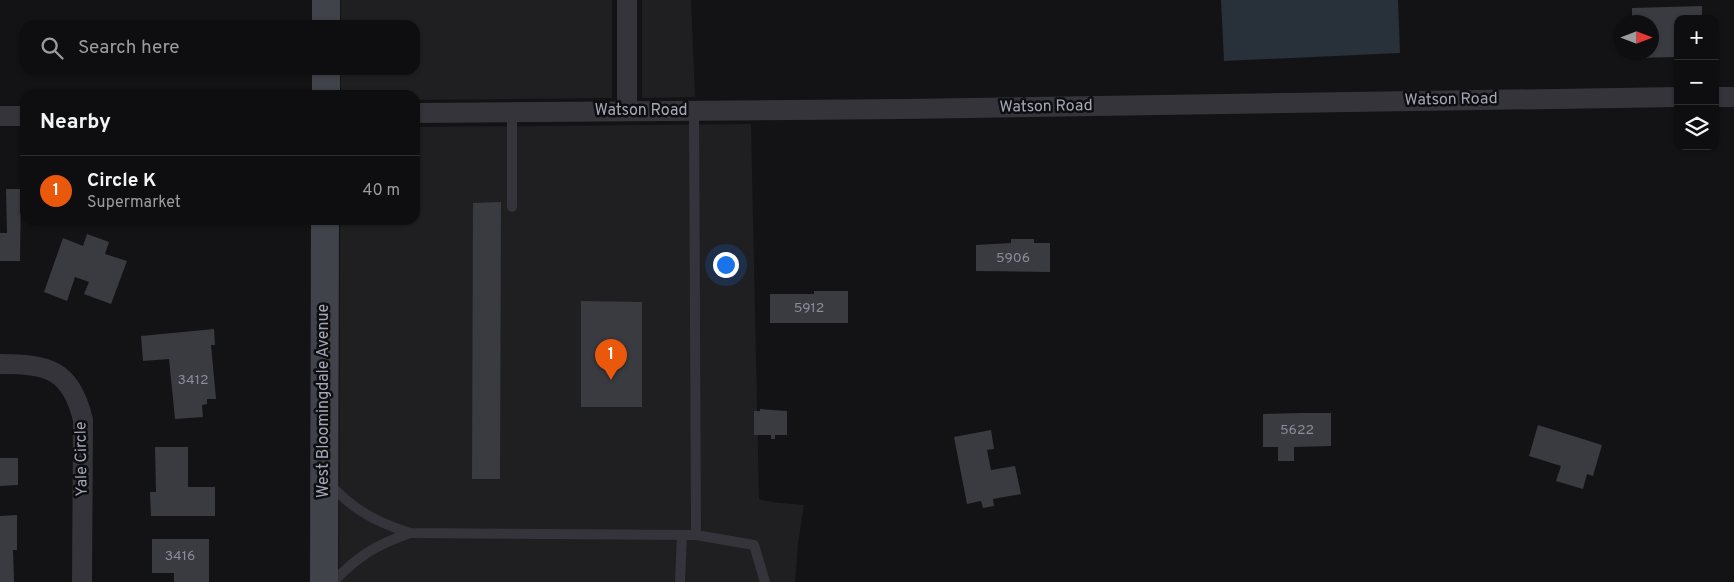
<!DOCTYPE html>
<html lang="en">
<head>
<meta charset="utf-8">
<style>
	:root { --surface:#0e0e10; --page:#171719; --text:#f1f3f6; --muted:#9b9c9f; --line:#2e2e30; --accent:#ea580c }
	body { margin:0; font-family:Overpass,sans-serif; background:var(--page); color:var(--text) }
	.controls { position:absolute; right:15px; top:15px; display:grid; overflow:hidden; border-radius:10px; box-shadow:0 1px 4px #0004 }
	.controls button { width:45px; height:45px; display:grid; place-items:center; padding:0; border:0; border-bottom:1px solid var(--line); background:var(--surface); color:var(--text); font:25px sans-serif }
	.compass { position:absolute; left:1614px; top:15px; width:45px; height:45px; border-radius:50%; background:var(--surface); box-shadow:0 1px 4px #0004; rotate:90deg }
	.you { position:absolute; left:725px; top:264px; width:18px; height:18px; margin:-12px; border:4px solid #fff; border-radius:50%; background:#1a73e8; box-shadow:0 0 0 8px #1a73e833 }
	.badge { display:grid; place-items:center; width:32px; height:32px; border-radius:50%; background:var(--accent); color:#fff; font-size:16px; font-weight:700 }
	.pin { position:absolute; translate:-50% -41px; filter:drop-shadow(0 1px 2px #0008) }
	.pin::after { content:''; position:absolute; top:26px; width:18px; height:15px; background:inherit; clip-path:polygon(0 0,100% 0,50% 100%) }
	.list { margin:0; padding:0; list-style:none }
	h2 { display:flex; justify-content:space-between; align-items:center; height:65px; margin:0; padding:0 20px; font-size:21px }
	h2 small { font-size:16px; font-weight:400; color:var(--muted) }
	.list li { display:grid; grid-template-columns:32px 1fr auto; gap:15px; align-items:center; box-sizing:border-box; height:70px; padding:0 20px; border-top:1px solid var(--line) }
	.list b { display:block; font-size:19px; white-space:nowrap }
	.list p { margin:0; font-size:16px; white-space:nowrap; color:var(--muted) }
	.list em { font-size:16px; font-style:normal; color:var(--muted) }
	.icon { flex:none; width:28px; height:28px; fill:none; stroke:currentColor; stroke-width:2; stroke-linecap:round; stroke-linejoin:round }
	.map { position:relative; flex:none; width:1734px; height:582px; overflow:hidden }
	.search { position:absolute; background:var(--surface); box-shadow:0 1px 4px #0004; left:20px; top:20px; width:400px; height:55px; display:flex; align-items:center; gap:12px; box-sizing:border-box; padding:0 18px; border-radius:15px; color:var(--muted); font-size:19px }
	.panel { position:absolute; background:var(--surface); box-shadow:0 1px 4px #0004; left:20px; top:90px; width:400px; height:135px; border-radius:15px }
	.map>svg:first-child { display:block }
</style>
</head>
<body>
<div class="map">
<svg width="1734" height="582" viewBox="0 0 1734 582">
	<rect width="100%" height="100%" fill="#131315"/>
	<!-- built -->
	<g fill="#1f1f22">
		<path d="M341 0H612V98L415 100V95H341V70H415V25H341Z"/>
		<path d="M642 0H691L695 97 642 98Z"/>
		<path d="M751 124 759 499 771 502 804 505 798 544 795 582H339L340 220H415V127Z"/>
	</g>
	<!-- water -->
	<path fill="#28303a" d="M1221 0H1398L1400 53 1224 61Z"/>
	<!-- building -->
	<g fill="#3a3b40">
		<path d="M1702 6V19H1678V57L1633 58 1632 52H1652V22H1632V8Z"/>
		<path d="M6 189H21L20 261H0V233H7Z"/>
		<path d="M501 202 500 479H472L473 203Z"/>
		<path d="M87 234 109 242 105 254 127 261 111 304 84 294 89 282 75 277 67 301 44 292 63 238 83 246Z"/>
		<path d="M1011 239H1034V243H1050V272L976 271V245L1011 243Z"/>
		<path d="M814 291H848V323H770V294H814Z"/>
		<path d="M581 301 642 302V407H581Z"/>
		<path d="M214 329 215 345H211L216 399H207V404L202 405 203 417 175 419 169 359 143 361 141 336Z"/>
		<path d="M760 409 787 411V435H775V439H771V435H754V411H760Z"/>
		<path d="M1304 413H1331V446L1294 447V461H1278V447H1263V414Z"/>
		<path d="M1538 425 1602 445 1593 476 1587 474 1583 489 1556 481 1561 466 1529 456Z"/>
		<path d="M991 430 994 449 987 450 991 470 1015 466 1021 494 993 499 994 506 983 508 981 501 967 504 954 437Z"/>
		<path d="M155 447H188V487H215V516H151L150 492H156Z"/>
		<path d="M0 458H18V485L0 486Z"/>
		<path d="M17 515V550H13L14 582H0V516Z"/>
		<path d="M152 539H209V582H174V573H152Z"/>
	</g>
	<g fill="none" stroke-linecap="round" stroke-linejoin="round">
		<!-- lane -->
		<g stroke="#34343a" stroke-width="10">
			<path d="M512 112V207"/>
			<path d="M329 483C353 510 376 522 410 533L696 535 694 111"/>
			<path d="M696 535 754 545 765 582"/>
			<path d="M333 582C358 556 376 545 410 533"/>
			<path d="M680 582 682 535"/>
		</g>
		<!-- street -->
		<g stroke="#34343a" stroke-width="20">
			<path d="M627 0V111"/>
			<path d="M1715 97H1734"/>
			<path d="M415 113 904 109 1678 97"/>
			<path d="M0 116H25"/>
			<path d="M0 364C48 364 71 369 83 420L82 582"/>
		</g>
		<!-- secondary -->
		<g stroke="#41434a" stroke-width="28">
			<path d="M326 0V25"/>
			<path d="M326 70V95"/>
			<path d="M324 582 325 220"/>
		</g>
	</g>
	<g text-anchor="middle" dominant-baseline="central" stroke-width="5" stroke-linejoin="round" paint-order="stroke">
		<!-- number labels -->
		<g font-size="14" fill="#898c99">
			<text x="1013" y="258">5906</text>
			<text x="809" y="308">5912</text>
			<text x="193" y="380">3412</text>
			<text x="1297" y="430">5622</text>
			<text x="180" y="556">3416</text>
		</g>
		<!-- street labels -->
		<g font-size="16" fill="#a3a7b7" stroke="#0e0e10">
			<text transform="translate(1451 100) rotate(-1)">Watson Road</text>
			<text transform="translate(1046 107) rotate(-1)">Watson Road</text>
			<text x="641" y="111">Watson Road</text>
			<text transform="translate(324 401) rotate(-90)">West Bloomingdale Avenue</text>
			<text transform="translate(82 459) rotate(-91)">Yale Circle</text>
		</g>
	</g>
</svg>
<div class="controls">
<button>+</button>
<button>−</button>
<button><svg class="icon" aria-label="layers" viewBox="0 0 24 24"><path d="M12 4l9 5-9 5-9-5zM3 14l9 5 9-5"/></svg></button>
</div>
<svg class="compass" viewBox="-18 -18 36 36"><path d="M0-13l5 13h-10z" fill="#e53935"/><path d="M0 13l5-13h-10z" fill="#9b9c9f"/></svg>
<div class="you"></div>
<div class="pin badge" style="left:611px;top:380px">1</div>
<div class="search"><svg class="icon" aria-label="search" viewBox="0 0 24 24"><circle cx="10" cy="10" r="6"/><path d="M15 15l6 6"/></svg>Search here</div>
<section class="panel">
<h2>Nearby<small></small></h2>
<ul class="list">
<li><span class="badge">1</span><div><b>Circle K</b><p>Supermarket</p></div><em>40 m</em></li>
</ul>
</section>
</div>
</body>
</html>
